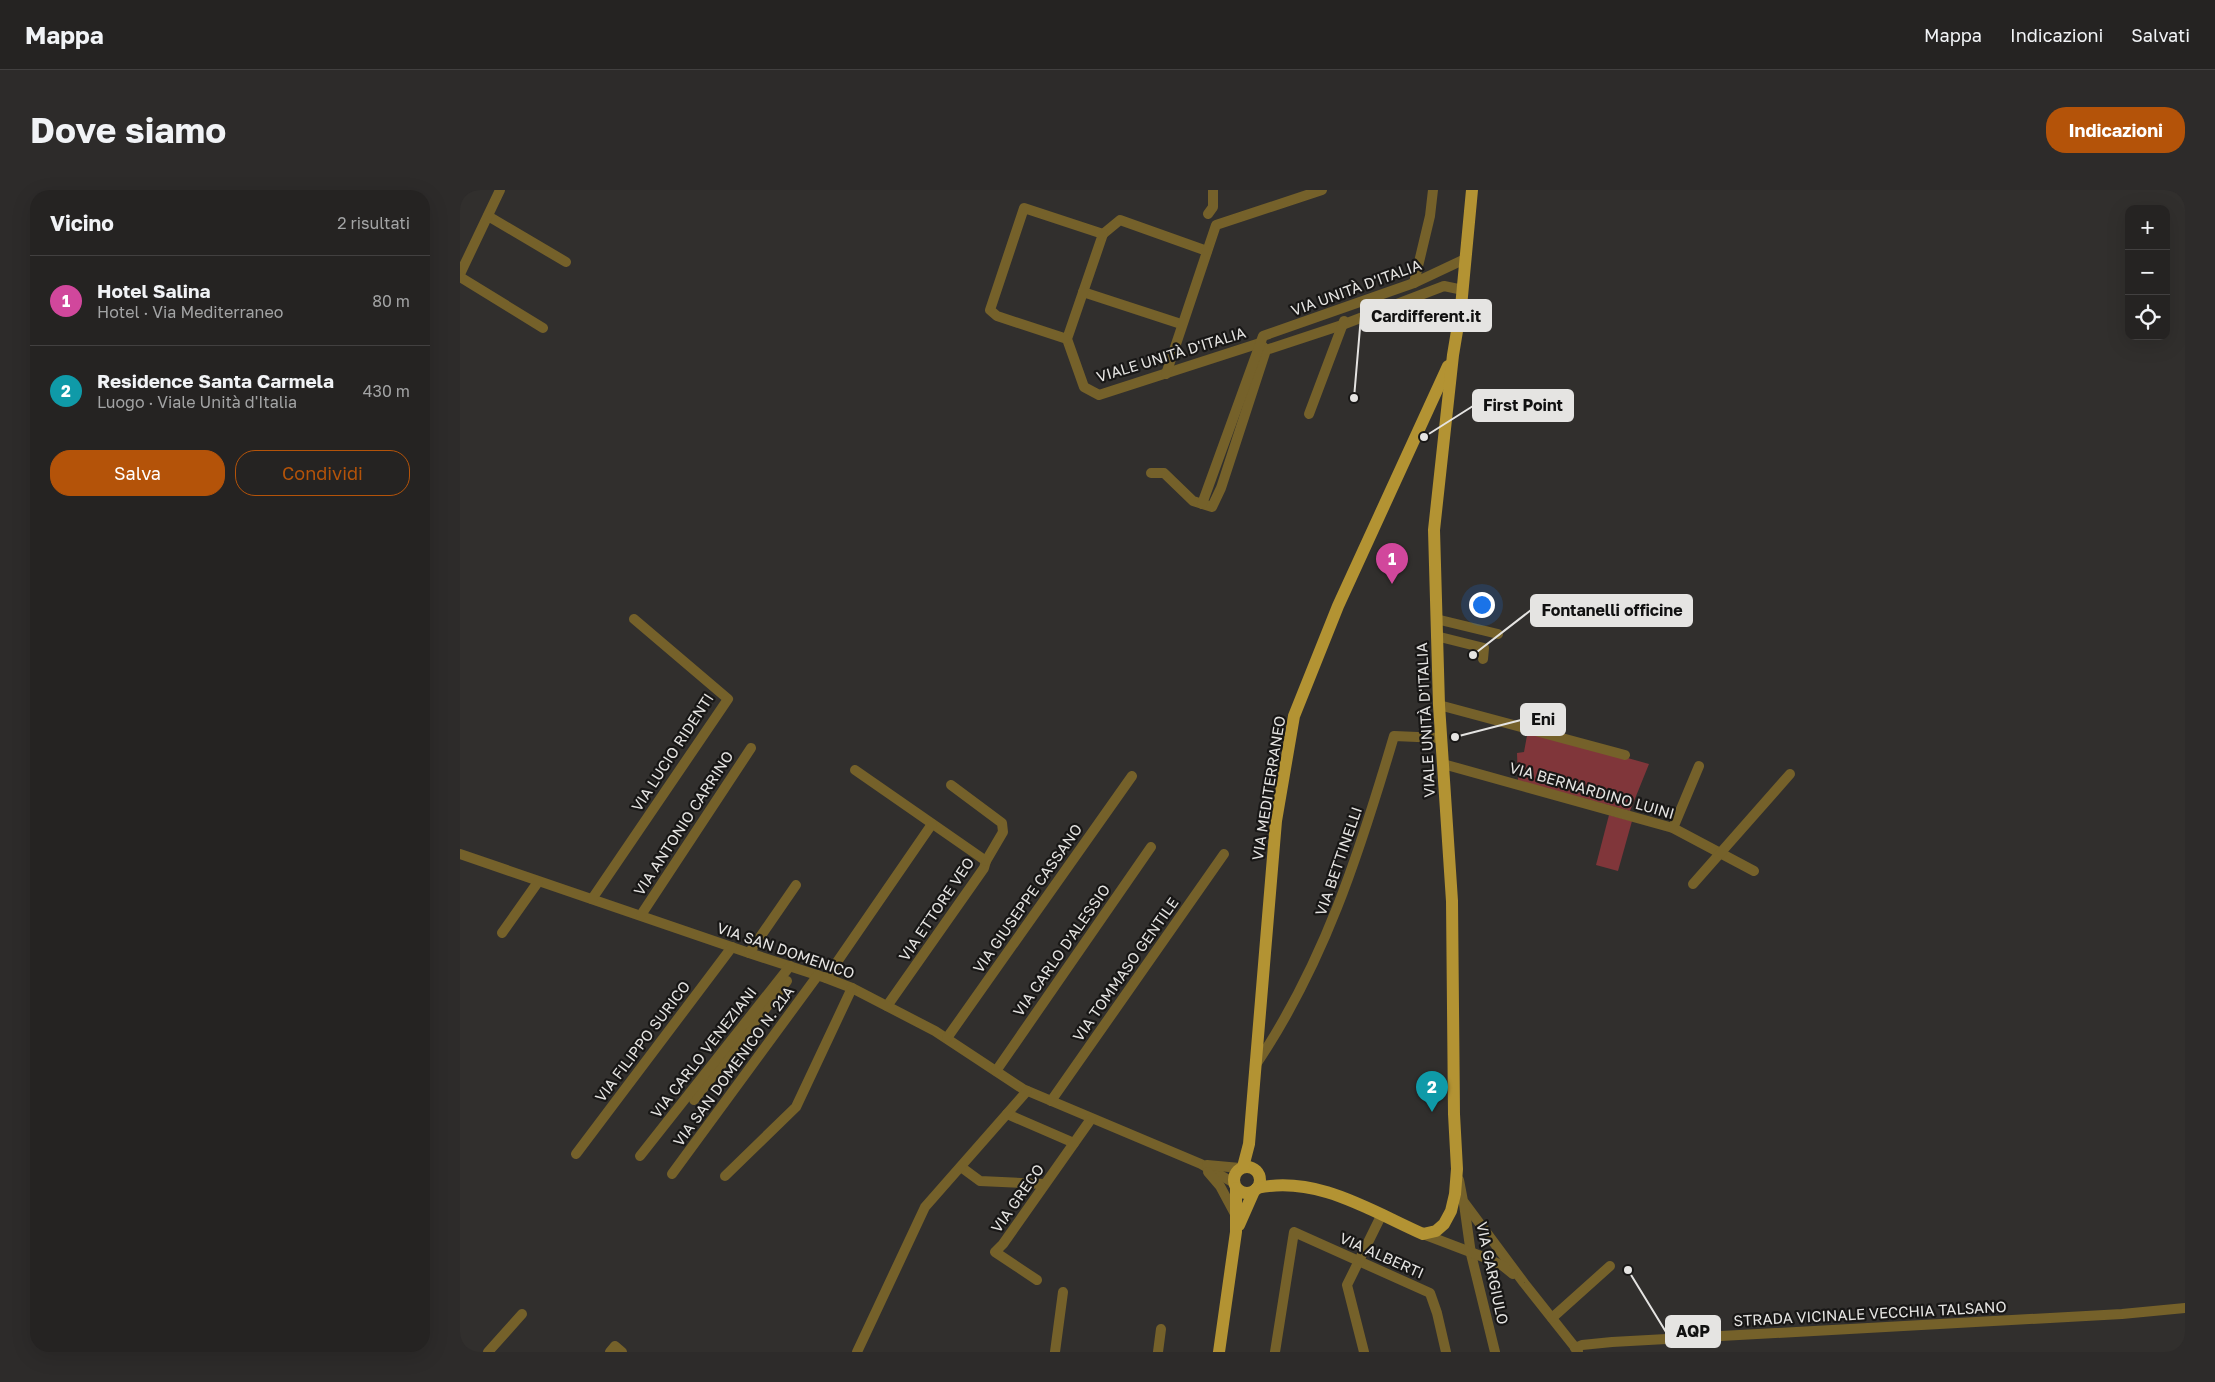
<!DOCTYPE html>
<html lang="it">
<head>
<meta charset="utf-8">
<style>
	:root { --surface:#252322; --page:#2d2b2a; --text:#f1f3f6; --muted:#a3a4a5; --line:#424040; --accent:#b45309 }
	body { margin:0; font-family:"Golos Text",sans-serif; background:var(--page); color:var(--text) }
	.controls { position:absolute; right:15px; top:15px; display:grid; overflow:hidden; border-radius:10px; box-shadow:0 5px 20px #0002 }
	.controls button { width:45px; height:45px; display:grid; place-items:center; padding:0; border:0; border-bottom:1px solid var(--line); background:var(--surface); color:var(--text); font:25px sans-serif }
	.you { position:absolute; left:1021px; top:414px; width:18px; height:18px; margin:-12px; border:4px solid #fff; border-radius:50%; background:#1a73e8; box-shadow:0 0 0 8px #1a73e833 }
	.badge { display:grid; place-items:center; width:32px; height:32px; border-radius:50%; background:var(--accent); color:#fff; font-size:16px; font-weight:700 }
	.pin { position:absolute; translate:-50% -41px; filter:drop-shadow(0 1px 2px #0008) }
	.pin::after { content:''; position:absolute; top:26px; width:18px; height:15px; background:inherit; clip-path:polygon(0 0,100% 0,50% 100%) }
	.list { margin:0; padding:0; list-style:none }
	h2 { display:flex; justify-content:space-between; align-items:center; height:65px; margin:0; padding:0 20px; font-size:21px }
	h2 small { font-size:16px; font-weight:400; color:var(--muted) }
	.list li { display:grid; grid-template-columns:32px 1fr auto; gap:15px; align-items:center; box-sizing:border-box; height:90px; padding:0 20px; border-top:1px solid var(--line) }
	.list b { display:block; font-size:19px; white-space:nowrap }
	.list p { margin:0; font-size:16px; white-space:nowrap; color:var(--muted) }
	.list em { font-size:16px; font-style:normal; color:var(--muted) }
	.actions { display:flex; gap:10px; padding:15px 20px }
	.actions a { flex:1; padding:11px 0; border:1px solid var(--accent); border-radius:20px; text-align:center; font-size:18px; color:var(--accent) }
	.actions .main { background:var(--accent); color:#fff }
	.icon { flex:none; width:28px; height:28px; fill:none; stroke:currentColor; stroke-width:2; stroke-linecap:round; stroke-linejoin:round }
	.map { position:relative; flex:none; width:1725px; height:1162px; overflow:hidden; border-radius:20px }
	header { display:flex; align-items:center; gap:30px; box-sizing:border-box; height:70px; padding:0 25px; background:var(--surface); border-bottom:1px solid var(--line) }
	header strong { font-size:24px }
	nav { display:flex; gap:28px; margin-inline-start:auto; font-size:18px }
	.intro { display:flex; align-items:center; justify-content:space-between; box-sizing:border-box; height:120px; padding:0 30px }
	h1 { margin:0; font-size:35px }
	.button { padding:12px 22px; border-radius:20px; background:var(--accent); color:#fff; font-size:18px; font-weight:700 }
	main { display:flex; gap:30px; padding:0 30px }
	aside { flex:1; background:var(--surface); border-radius:20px; box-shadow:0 5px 20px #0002 }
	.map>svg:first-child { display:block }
</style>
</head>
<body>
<header>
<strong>Mappa</strong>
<nav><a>Mappa</a><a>Indicazioni</a><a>Salvati</a></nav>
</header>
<div class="intro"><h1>Dove siamo</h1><a class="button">Indicazioni</a></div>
<main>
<aside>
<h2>Vicino<small>2 risultati</small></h2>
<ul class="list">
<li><span class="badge" style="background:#d1479c">1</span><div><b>Hotel Salina</b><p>Hotel · Via Mediterraneo</p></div><em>80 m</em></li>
<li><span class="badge" style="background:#0f9aa8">2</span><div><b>Residence Santa Carmela</b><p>Luogo · Viale Unità d'Italia</p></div><em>430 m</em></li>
</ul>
<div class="actions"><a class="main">Salva</a><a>Condividi</a></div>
</aside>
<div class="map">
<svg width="1725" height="1162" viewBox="0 0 1725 1162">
	<rect width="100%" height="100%" fill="#312f2d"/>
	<!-- green -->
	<g fill="#80363a">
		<path d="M1068 540 1189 574 1170 621 1058 591 1057 563 1064 562Z"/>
		<path d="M1149 625 1172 631 1158 681 1136 675Z"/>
	</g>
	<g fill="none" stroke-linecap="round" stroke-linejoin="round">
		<!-- minor -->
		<g stroke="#75612a" stroke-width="10">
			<path d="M748 24 753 17V0"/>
			<path d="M28 26 106 72"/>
			<path d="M643 44 660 30 747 61"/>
			<path d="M0 84 40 0"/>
			<path d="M0 87 83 138"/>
			<path d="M954 93 970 26 973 0"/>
			<path d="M623 102 721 134"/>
			<path d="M607 149 643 44 564 18 530 120 537 126 607 149 624 197 639 205 800 153"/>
			<path d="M806 160 882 135 984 96 1003 100"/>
			<path d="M706 184 756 35 862 0"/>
			<path d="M849 224 884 131"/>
			<path d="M691 283H704L733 311 752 317 761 298 806 160 800 153"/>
			<path d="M742 314 803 146 954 93 1005 69"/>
			<path d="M976 429 1038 444"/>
			<path d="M976 446 1024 458 1023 469"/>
			<path d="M979 515 1165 565"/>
			<path d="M983 574 1213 638 1294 681"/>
			<path d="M395 580 526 671 524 678 427 816"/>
			<path d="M491 595 542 633 543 642 526 671"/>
			<path d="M1213 638 1239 576"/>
			<path d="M0 664 289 763 366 788 392 798 475 841 563 899 741 974 774 993"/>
			<path d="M1233 694 1330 584"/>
			<path d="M132 709 268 509 174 429"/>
			<path d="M181 725 291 558"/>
			<path d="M42 743 78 692"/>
			<path d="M289 763 336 695"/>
			<path d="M366 788 472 634"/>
			<path d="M487 848 672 586"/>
			<path d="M795 876C864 774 899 664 934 546L981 548"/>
			<path d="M536 881 691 657"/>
			<path d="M234 910 327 791"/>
			<path d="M591 911 764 664"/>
			<path d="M547 924 614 953"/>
			<path d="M116 964 272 757"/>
			<path d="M180 966 330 776"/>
			<path d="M747 975 780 978"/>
			<path d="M501 977 520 991 584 994"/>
			<path d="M748 982 760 996 775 1024"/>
			<path d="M212 984 358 785"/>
			<path d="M265 986 336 917 392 798"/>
			<path d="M999 990 1003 1011 1064 1093 1118 1161"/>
			<path d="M1004 1014 1011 1064 1035 1162"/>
			<path d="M963 1044 1026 1068 1043 1076 1053 1084"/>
			<path d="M577 1090 535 1062 543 1054 631 929"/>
			<path d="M1092 1128 1150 1076"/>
			<path d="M1115 1158 1122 1155 1152 1152 1662 1124 1725 1118"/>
			<path d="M28 1162 62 1124"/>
			<path d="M150 1162 155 1156 162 1162"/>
			<path d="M397 1162 465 1017 567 901"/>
			<path d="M595 1162 603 1102"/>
			<path d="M698 1162 701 1139"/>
			<path d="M815 1162 834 1042 970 1103 977 1123 986 1162"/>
			<path d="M904 1162 887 1095 922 1024"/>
		</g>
		<!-- major -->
		<g stroke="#b39333" stroke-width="12">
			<circle cx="787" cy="990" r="13"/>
			<path d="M783 977 789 954 816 631 834 526 878 416 988 176"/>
			<path d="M797 998C857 985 911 1021 963 1044L976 1041 984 1034 991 1021 995 1004 997 979 994 924 992 711 979 515 974 340 993 165 1001 117 1012 0"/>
			<path d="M779 1035 794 1001"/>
			<path d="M759 1162 776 1042V998"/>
		</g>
	</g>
	<g text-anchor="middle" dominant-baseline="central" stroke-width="4.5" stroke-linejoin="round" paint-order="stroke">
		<!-- street labels -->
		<g font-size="15" fill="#e5e4e2" stroke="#181716">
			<text transform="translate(896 97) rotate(-20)">VIA UNITÀ D'ITALIA</text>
			<text transform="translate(711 164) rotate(-17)">VIALE UNITÀ D'ITALIA</text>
			<text transform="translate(965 530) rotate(-93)">VIALE UNITÀ D'ITALIA</text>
			<text transform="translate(212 562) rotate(-57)">VIA LUCIO RIDENTI</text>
			<text transform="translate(808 598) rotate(-81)">VIA MEDITERRANEO</text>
			<text transform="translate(1132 600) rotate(16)">VIA BERNARDINO LUINI</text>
			<text transform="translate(223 633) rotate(-57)">VIA ANTONIO CARRINO</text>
			<text transform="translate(878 671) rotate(-71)">VIA BETTINELLI</text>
			<text transform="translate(567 708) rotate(-55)">VIA GIUSEPPE CASSANO</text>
			<text transform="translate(476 719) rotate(-56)">VIA ETTORE VEO</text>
			<text transform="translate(326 760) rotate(19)">VIA SAN DOMENICO</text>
			<text transform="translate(601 760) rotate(-55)">VIA CARLO D'ALESSIO</text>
			<text transform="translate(665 779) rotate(-55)">VIA TOMMASO GENTILE</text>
			<text transform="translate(182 851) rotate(-53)">VIA FILIPPO SURICO</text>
			<text transform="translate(243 862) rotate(-52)">VIA CARLO VENEZIANI</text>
			<text transform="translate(273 876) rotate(-54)">VIA SAN DOMENICO N. 21A</text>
			<text transform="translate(557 1008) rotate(-55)">VIA GRECO</text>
			<text transform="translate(922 1065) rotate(24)">VIA ALBERTI</text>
			<text transform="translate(1033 1083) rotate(78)">VIA GARGIULO</text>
			<text transform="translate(1410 1123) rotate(-3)">STRADA VICINALE VECCHIA TALSANO</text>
		</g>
	</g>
	<!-- callouts -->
	<path fill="none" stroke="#e5e4e2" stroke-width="2" d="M894 208L901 126M964 247L1013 216M1013 465L1071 420M995 547L1061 530M1168 1080L1206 1142"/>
	<g fill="#e5e4e2" stroke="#181716" stroke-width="2">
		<circle cx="894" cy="208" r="5"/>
		<circle cx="964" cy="247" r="5"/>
		<circle cx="1013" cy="465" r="5"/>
		<circle cx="995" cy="547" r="5"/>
		<circle cx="1168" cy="1080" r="5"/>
	</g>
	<g fill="#e5e4e2" stroke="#e5e4e2" stroke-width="2">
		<rect x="901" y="110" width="130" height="31" rx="5"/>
		<rect x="1013" y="200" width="100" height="31" rx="5"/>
		<rect x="1071" y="405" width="161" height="31" rx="5"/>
		<rect x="1061" y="514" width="44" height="31" rx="5"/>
		<rect x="1206" y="1126" width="54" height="31" rx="5"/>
	</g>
	<g font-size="16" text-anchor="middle" font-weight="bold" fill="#111">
		<text x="966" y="132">Cardifferent.it</text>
		<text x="1063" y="221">First Point</text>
		<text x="1152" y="426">Fontanelli officine</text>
		<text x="1083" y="535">Eni</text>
		<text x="1233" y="1147">AQP</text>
	</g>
</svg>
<div class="controls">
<button>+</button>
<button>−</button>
<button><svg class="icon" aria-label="locate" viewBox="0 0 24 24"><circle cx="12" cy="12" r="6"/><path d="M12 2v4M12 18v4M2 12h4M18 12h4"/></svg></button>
</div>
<div class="you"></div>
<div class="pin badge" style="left:932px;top:394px;background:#d1479c">1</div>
<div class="pin badge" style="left:972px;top:922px;background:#0f9aa8">2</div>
</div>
</main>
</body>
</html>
